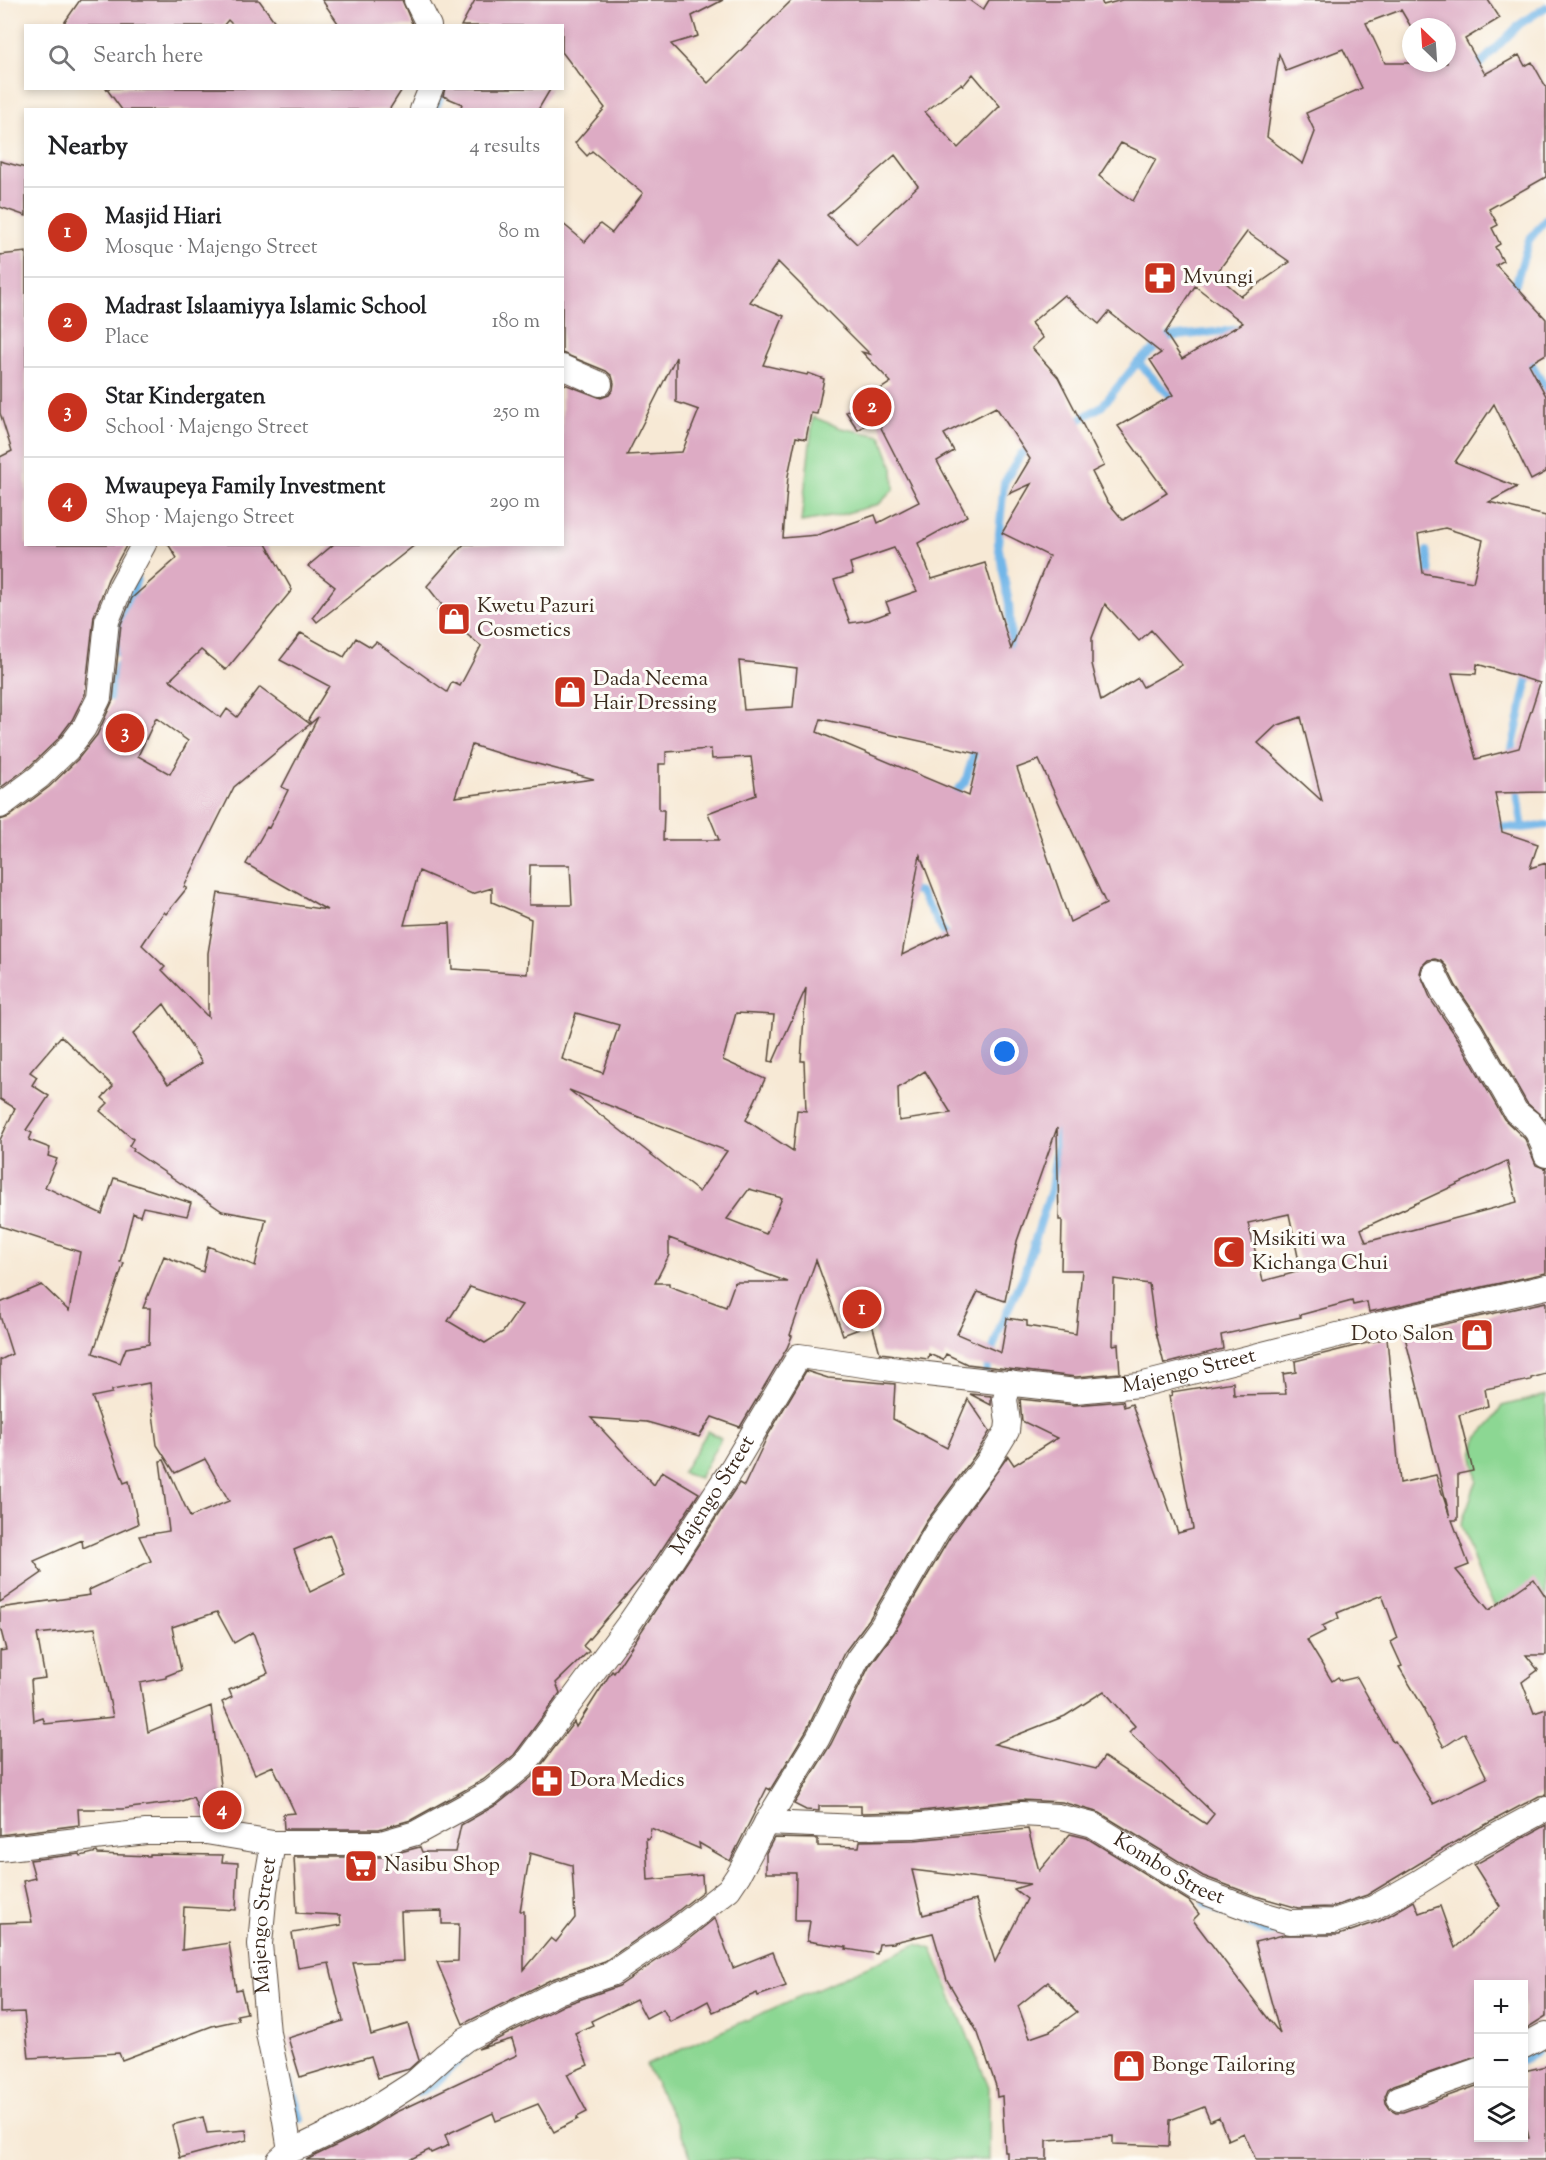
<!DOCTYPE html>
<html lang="en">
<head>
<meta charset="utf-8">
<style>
	:root { --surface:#fff; --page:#f6f6f6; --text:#202124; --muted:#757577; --line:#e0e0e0; --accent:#c8321e }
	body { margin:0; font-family:"Sorts Mill Goudy",serif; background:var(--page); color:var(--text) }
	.controls { position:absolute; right:18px; bottom:18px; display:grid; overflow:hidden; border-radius:0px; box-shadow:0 3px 9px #0003 }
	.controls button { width:54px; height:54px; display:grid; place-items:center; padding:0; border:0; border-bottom:2px solid var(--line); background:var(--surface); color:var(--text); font:30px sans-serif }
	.compass { position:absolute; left:1402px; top:18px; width:54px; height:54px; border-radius:50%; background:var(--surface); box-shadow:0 3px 9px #0003; rotate:335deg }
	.you { position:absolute; left:1005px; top:1052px; width:21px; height:21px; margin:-15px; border:4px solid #fff; border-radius:50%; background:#1a73e8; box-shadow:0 0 0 9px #1a73e833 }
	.badge { display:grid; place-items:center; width:39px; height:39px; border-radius:50%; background:var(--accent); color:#fff; font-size:20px; font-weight:700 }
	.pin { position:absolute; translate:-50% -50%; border:3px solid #fff; box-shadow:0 2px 6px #0006 }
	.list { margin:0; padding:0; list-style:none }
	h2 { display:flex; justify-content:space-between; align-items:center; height:78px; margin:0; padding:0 24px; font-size:26px }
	h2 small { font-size:20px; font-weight:400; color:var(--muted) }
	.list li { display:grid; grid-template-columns:39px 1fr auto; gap:18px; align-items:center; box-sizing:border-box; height:90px; padding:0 24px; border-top:2px solid var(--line) }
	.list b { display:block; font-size:22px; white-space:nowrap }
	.list p { margin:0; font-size:20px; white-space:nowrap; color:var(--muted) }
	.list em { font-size:20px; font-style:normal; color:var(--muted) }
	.icon { flex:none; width:33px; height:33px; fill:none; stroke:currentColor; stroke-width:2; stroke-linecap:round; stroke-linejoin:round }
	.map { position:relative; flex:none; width:1546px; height:2160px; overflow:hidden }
	.search { position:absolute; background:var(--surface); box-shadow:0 3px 9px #0003; left:24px; top:24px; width:540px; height:66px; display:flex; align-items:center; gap:15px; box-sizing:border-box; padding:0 21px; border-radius:0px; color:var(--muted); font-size:22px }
	.panel { position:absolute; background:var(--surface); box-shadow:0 3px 9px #0003; left:24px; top:108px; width:540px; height:438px; border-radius:0px }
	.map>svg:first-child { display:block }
</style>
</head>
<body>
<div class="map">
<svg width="1546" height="2160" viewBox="0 0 1546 2160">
	<rect width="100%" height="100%" fill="#fdfcf7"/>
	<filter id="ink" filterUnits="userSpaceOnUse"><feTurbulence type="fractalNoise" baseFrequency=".0167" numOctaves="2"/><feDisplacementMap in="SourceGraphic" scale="12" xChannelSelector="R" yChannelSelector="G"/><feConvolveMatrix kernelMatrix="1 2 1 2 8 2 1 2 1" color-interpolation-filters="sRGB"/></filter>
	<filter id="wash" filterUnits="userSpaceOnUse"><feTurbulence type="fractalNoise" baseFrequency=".008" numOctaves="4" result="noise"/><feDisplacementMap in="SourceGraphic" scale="24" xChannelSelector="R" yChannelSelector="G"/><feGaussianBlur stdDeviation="1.35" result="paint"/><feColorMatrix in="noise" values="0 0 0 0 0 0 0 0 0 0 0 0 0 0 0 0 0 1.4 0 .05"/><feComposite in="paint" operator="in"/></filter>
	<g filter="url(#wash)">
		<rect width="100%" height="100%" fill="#f7e9d5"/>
		<!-- green -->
		<g fill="#8cd793" stroke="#648058" stroke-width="1.5">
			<path d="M813 417 841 428 881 436 893 468 894 489 879 504 836 516 801 522Z"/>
			<path d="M1546 1395V1617L1505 1625 1482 1583 1461 1525 1477 1480 1473 1456 1477 1438 1492 1422 1502 1406Z"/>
			<path d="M708 1431 721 1438 699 1478 682 1473Z"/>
			<path d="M917 1944 932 1949 989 2087V2160H692L681 2132 646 2065Z"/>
		</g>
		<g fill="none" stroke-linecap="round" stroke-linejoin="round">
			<!-- stream -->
			<g stroke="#72b6e8" stroke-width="8">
				<path d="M1473 71 1520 24 1546 7"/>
				<path d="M435 110 444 88"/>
				<path d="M1507 290 1516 283 1529 240 1546 219"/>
				<path d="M1525 355 1533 366 1546 389"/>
				<path d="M1138 362 1177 404"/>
				<path d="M1072 424 1102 406 1138 362 1169 337 1241 329"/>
				<path d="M1426 581 1430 574 1427 551"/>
				<path d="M119 653V631L137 579"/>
				<path d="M1012 655 1009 604 998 544 1004 483 1021 454 1033 447"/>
				<path d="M110 697 118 665"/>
				<path d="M1513 758 1512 750 1530 670"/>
				<path d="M1515 782 1523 828"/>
				<path d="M951 797 965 782 977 744"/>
				<path d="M1491 826 1523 828 1546 825"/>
				<path d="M905 888 920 892 950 943"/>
				<path d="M986 1372 1001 1324 1023 1277 1051 1190 1057 1145 1055 1124"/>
				<path d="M1205 1904 1267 1932 1288 1931"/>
				<path d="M1524 2060 1537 2052"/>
				<path d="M289 2080 301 2119"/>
				<path d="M418 2093 436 2083 468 2051"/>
			</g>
		</g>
		<g id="blocks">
			<!-- building -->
			<g fill="#ddabc4" fill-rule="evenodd">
				<path d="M80 0H259L278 26H234L228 20 223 26H62Z"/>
				<path d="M322 0H402L413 26H340Z"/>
				<path d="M475 0H723L692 16 698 36 671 44 708 83 792 0H969L983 10 989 0H1101L1103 5 1122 0H1488L1500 18 1465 39 1485 74 1519 55 1525 66 1532 62 1546 87V177L1489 209 1498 225 1492 228 1500 244 1495 247 1503 261 1496 265 1546 319V354L1529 364 1546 396V472L1531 480 1494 404 1455 462 1517 487 1489 502 1546 516V792L1495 793 1502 832 1538 844 1530 868 1546 863V1120L1527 1103 1482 1024 1456 986 1446 966 1441 961 1435 959 1428 960 1422 966 1420 973 1431 1000 1458 1039 1504 1119 1525 1139 1536 1165 1546 1169V1273L1369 1312 1367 1302 1353 1305 1352 1301 1300 1315 1301 1317 1221 1335 1223 1349 1164 1364 1155 1328 1149 1284 1114 1279 1113 1345 1118 1344 1120 1373 1076 1377 967 1364 946 1354 943 1360 929 1354 928 1359 880 1353 872 1324 843 1335 816 1260 790 1335 792 1336 787 1348 740 1427 712 1417 699 1437 647 1422 591 1418 654 1485 662 1471 699 1493 649 1569 583 1646 589 1651 556 1683 560 1693 514 1755 483 1780 411 1820 379 1829H284L283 1814 295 1813 273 1766 255 1774 222 1702 232 1697 229 1690 268 1673 253 1632 234 1643 217 1612 172 1627 181 1670 166 1676V1678L140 1683 148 1732 211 1706 225 1817 202 1818 193 1797 179 1802 122 1809H78L79 1825 0 1835V1651L6 1650 0 1627V1608L90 1595 89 1590 151 1561 139 1536 169 1531 160 1461 164 1460 190 1517 229 1501 205 1459 175 1473 157 1445 149 1383 112 1390V1393L92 1397 124 1483 129 1481 138 1524 83 1548 82 1540 34 1561 42 1573 0 1602V1360L12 1354 0 1316V1303L42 1285 69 1311 80 1252 0 1226V1140L15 1108 0 1099V820L9 817 49 787 78 759 97 735 113 700 121 624 132 598 177 558 168 544H266L292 590 226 670 201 650 170 680 221 718 227 709 237 717 260 687 310 724 234 787 184 887 187 888 166 914 164 912 142 945 165 967 162 970 208 1017V953L218 893 327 910 246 864 267 827 269 828 288 790 282 787 318 717 311 723 308 720 329 686 280 660 301 633 344 657 356 638 371 647 376 642 447 692 452 682 460 686 481 646 437 610 442 605 427 586 464 544H562V383L601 398 609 395 613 390 614 383 612 376 606 371 562 353V223L585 242 600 224 612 233 643 193 592 151 587 156 575 143 605 108 562 52V26H461ZM1401 10 1411 27H1447V63H1385L1366 23ZM1343 49 1362 88 1306 113 1315 132 1303 164 1267 137 1279 54 1286 71ZM973 74 1000 106 958 148 925 112 961 84 963 86ZM1121 143 1156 159 1133 201 1099 176ZM895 155 918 186 857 244 827 215ZM1247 232 1290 262 1241 296 1216 274ZM778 262 870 354 862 352 891 382 846 412 858 430 876 418 919 502 878 523 875 515 817 535 783 538 788 476 796 437 806 439 811 413 817 414 824 379 808 373 807 375 763 365 784 316 750 302ZM1195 286 1243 323 1182 359 1165 333ZM1064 295 1099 324 1109 312 1161 353 1150 360 1173 395 1118 426 1167 493 1123 520 1107 501 1092 472 1104 466 1058 377 1032 348 1043 338 1031 323ZM676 357V402L699 410 682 452 627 455ZM996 407 1030 459 1009 494 1031 484 1002 533 1049 556 1011 649 985 563 932 579 918 543 967 516 937 461 954 451 944 434ZM1445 528 1483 540 1473 582 1423 573 1418 534ZM894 548 917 591 886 602 890 612 869 620 850 623 834 580 853 574 850 563ZM1105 604 1139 641 1151 630 1182 665 1143 687 1138 678 1101 701 1092 664V638ZM739 661 797 668 793 707 744 710ZM1477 664 1540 683 1519 748 1476 759 1452 673 1476 674ZM1301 717 1322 801 1258 743 1276 726ZM156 718 188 741 170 774 138 756ZM821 719 979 754 969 796 817 732ZM472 745 507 756 594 779 455 797ZM711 749 712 759 751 757 756 795 708 813 719 840H663L664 810H659V764H666V752ZM1039 760 1106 904 1070 922 1017 768ZM920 855 950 932 902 955ZM530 865H570L572 905H529ZM419 871 472 894 492 888V902L531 919 527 974 452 969 450 923 404 925ZM806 988 801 1061H804L806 1111 797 1110 793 1151 746 1120 765 1079 723 1060 736 1013 774 1015 769 1061 773 1062ZM164 1004 202 1063 168 1084 133 1034ZM576 1013 619 1025 603 1073 562 1059ZM61 1036 113 1086 102 1098 108 1103 100 1111 133 1139 129 1146 134 1149 133 1151 222 1211 266 1219 255 1266 208 1246 203 1272 164 1256 143 1308H150L149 1344 126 1348 120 1363 93 1353 124 1263 120 1262 133 1213 140 1216 143 1207 187 1216 191 1203 114 1178 102 1214 45 1187 57 1159 48 1156 50 1148 29 1140 32 1133 26 1130 49 1096 32 1085 37 1077 30 1072ZM925 1071 951 1113 899 1121 898 1088ZM569 1090 727 1151 699 1192ZM1057 1128 1059 1220H1062L1061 1270H1082L1076 1334 1027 1326V1321L1007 1318 1001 1353 957 1334 978 1292 1005 1301 1017 1241ZM1507 1161 1517 1202 1366 1242 1361 1229ZM749 1189 782 1198 766 1234 727 1219ZM1289 1214 1301 1271 1263 1281 1248 1223ZM669 1238 750 1268 788 1282H735L726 1307 669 1286V1283H655L669 1255ZM470 1287 522 1305 503 1332 485 1343 448 1321ZM330 1535 345 1575 310 1592 294 1550ZM95 1628 113 1717 45 1724 43 1718 34 1721 31 1680 45 1678 37 1634Z"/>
				<path d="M106 88H403L389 110H122Z"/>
				<path d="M445 88H551L538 110H460L462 104 443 96Z"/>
				<path d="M0 161 26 168V216L0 207Z"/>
				<path d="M26 252V544H127L108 579 94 616 85 694 72 720 57 740 30 766 0 788V457L12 451 0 413V255Z"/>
				<path d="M334 544H416L317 622 313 617 335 587 308 566Z"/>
				<path d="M1546 1302V1374L1531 1378V1380L1485 1389 1488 1406 1459 1415 1473 1471 1458 1474V1520H1452L1469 1565 1456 1570 1489 1610 1534 1579 1546 1597V1655H1526L1538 1670 1522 1682 1534 1713 1546 1709V1795L1539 1796 1470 1833 1367 1895 1332 1907 1298 1908 1256 1896 1203 1876 1100 1813 1062 1802 1021 1800 912 1812 861 1813V1806H819V1811L806 1810 794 1804 831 1744 869 1667 894 1633 950 1537 1008 1456 1014 1465 1057 1438 1022 1421 1020 1399 1075 1405 1123 1401 1124 1407 1132 1404 1178 1533 1193 1529 1169 1396 1172 1395 1171 1392 1233 1382 1234 1395 1286 1394 1283 1374 1296 1372 1295 1361 1387 1338 1400 1483 1436 1475 1450 1517 1404 1333ZM1382 1595 1398 1638 1391 1642 1402 1666 1399 1667 1425 1710 1424 1711 1444 1747 1465 1733 1487 1778 1433 1804 1395 1741 1393 1742 1357 1677 1341 1681 1338 1677 1332 1681 1307 1640 1325 1631 1322 1626 1339 1618 1337 1613ZM1104 1691 1135 1726 1129 1732 1214 1814 1206 1824 1104 1757 1096 1769 994 1744 1065 1716Z"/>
				<path d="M806 1371 828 1378 895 1384 893 1419 947 1448 968 1399 990 1431 976 1454 926 1522 870 1618 844 1653 806 1731 770 1790 767 1788 730 1861 699 1843 700 1849 651 1828 649 1839 646 1838 648 1880 702 1875 703 1891 674 1914 605 1961 552 1979 463 2024 437 1962 458 1961 459 1924H442V1911L401 1912 403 1961 353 1963 371 2035 408 2024 419 2060 409 2069 378 2078 371 2056 300 2077 288 2038 343 2021 329 1963 298 1968 292 1933 341 1925 340 1915 297 1913 294 1857H381L420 1847 422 1852H455L461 1825 498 1804 533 1776 574 1722 576 1727 612 1671 614 1673 739 1483 744 1486 767 1437ZM530 1853 572 1865 575 1918 556 1942 551 1938 524 1970V1911H520Z"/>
				<path d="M970 1394 991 1396V1405Z"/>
				<path d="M1546 1825V2016L1524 2030V1984H1479V2056L1394 2085 1388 2089 1385 2096 1386 2103 1390 2109 1396 2112H1403L1479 2085V2138H1529L1524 2117V2071L1546 2066V2160H1256L1244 2133 1228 2140 1219 2117 1210 2121 1204 2107 1170 2120 1169 2146 1113 2144V2136L1047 2140V2160H1007V2152H1005L1002 2096 997 2097 996 2086 978 2033 947 1980 933 1933 894 1942V1943L879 1944 877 1954 846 1949 847 1947 807 1941 810 1921H795L796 1873H766V1853L774 1838 818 1839V1846L859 1847 860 1841 915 1840 1028 1829 1039 1871 1070 1834 1087 1838 1189 1901 1199 1914 1193 1920 1280 2034 1255 1942 1283 1935H1339L1380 1921 1414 1901 1419 1913 1440 1906 1455 1948 1500 1906 1474 1865ZM912 1870 1030 1884 1014 1889 1027 1899 995 1962 976 1900 923 1915ZM1048 1982 1077 2012 1050 2031 1030 2038 1018 2006Z"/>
				<path d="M97 1852 98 1854 150 1856V1854L223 1855 222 1862 238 1863 236 1910 184 1907 182 1950 229 1943 236 1990 241 1989 247 2013 237 2015 239 2020 212 2026 122 2060 119 2053 29 2058 24 2012 0 2013V1923L32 1922 23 1881 35 1878 30 1860 80 1854 81 1856Z"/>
				<path d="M715 1918 733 1968 773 1952 786 1986 758 1996 757 1993 713 2012 708 2001 670 2022 663 2009 646 2018 636 1999 591 2021 593 2025 575 2033 588 2065 567 2074 587 2112 577 2117 578 2119 554 2132 538 2104 496 2121 493 2113 445 2135 449 2145 431 2153 429 2150 409 2160H306L364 2132 394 2113 517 2055 512 2039 478 2049 564 2005 619 1986 690 1938Z"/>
				<path d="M203 2117 207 2133 246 2130 247 2140 180 2158 172 2125Z"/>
			</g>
		</g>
	</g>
	<g filter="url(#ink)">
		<use href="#blocks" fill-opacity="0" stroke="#574739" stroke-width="1.5"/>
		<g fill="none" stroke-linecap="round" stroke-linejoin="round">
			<!-- minor casing -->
			<g stroke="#574739" stroke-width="26">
				<g id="minor">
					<path d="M416 0 429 26"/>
					<path d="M422 110 431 88"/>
					<path d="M562 367 600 384"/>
					<path d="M0 806 39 777 68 749 84 728 99 698 107 621 121 586 144 544"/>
					<path d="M1434 973 1444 993 1470 1031 1516 1112 1530 1123 1537 1132 1543 1145 1546 1155"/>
					<path id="s1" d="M766 1823 859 1827 913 1826 1021 1814 1058 1816 1093 1825 1196 1889 1266 1915 1290 1922 1334 1921 1373 1908 1419 1882 1477 1846 1546 1809"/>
					<path d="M0 1849 146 1832H206L273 1843"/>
					<path d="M1524 2046 1546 2034"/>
					<path d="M1399 2098 1478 2070"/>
					<path d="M290 2150 305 2145 358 2119 414 2083 445 2055 466 2039 558 1992 611 1974 682 1926 729 1889 739 1874 766 1823 818 1738 857 1660 882 1626 938 1529 988 1462 1007 1431 1008 1422 1005 1399 1010 1383"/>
					<path id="s2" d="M279 2160 290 2150 280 2091 268 2033 260 1944 265 1890 273 1843H381L416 1833 491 1792 524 1765 628 1625 663 1574 734 1465 799 1356 927 1374 1076 1391 1140 1385 1385 1323 1546 1287"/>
				</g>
			</g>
			<!-- minor -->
			<use href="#minor" stroke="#fff" stroke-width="24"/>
		</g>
	</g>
	<!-- icons -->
	<defs>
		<g id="pharmacy-square" transform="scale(1.725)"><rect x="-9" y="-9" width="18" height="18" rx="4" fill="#c8321e" stroke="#fdfcf7"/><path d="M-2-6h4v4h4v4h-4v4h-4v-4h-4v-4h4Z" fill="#fff"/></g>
		<g id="shop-square" transform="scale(1.725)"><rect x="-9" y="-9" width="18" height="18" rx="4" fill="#c8321e" stroke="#fdfcf7"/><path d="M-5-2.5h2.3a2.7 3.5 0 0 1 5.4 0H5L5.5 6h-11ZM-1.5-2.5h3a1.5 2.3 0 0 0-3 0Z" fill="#fff"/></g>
		<g id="mosque-square" transform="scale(1.725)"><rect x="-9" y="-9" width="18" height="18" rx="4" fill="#c8321e" stroke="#fdfcf7"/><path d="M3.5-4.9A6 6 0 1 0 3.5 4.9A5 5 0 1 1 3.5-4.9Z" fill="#fff"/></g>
		<g id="supermarket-square" transform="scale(1.725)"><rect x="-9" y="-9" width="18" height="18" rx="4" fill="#c8321e" stroke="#fdfcf7"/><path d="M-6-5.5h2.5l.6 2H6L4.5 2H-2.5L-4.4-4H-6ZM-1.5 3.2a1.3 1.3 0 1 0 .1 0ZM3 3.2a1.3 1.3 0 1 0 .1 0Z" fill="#fff"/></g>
	</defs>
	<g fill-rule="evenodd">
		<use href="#pharmacy-square" x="1160" y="278"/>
		<use href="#shop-square" x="454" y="619"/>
		<use href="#shop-square" x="570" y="692"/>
		<use href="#mosque-square" x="1229" y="1252"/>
		<use href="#shop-square" x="1477" y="1335"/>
		<use href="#pharmacy-square" x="547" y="1781"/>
		<use href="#supermarket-square" x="361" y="1866"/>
		<use href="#shop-square" x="1129" y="2066"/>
	</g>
	<g text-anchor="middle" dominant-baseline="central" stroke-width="6" stroke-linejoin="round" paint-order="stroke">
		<!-- poi labels -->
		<g font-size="21" fill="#3b2a1e" stroke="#fdfcf7" text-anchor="start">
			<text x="1183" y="278">Mvungi</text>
			<text x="477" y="607">Kwetu Pazuri<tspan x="477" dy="24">Cosmetics</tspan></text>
			<text x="593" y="680">Dada Neema<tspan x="593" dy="24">Hair Dressing</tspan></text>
			<text x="1252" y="1240">Msikiti wa<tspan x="1252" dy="24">Kichanga Chui</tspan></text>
			<text x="1454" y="1335" text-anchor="end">Doto Salon</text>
			<text x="570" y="1781">Dora Medics</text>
			<text x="384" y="1866">Nasibu Shop</text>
			<text x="1152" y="2066">Bonge Tailoring</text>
		</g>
		<!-- street labels -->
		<g font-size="21" fill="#3b2a1e" stroke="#fdfcf7">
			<text stroke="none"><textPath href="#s2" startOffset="1485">Majengo Street</textPath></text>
			<text stroke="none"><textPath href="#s2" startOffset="927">Majengo Street</textPath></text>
			<text stroke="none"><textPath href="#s1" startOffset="417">Kombo Street</textPath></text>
			<text stroke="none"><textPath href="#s2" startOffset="242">Majengo Street</textPath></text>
		</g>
	</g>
</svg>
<div class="controls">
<button>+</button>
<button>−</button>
<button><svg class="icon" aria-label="layers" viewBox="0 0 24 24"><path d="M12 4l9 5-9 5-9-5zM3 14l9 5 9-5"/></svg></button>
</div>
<svg class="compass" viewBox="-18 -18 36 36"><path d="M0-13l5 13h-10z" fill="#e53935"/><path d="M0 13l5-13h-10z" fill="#757577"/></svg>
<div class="you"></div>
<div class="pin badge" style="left:862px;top:1309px">1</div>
<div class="pin badge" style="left:872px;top:407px">2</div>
<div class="pin badge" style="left:125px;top:733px">3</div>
<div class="pin badge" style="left:222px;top:1810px">4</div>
<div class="search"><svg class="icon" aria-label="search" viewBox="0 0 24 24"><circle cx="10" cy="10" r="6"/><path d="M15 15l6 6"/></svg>Search here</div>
<section class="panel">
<h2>Nearby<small>4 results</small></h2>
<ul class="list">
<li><span class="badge">1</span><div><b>Masjid Hiari</b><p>Mosque · Majengo Street</p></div><em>80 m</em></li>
<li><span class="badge">2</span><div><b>Madrast Islaamiyya Islamic School</b><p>Place</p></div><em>180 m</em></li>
<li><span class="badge">3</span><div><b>Star Kindergaten</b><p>School · Majengo Street</p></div><em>250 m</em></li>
<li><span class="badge">4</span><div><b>Mwaupeya Family Investment</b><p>Shop · Majengo Street</p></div><em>290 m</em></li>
</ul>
</section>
</div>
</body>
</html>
